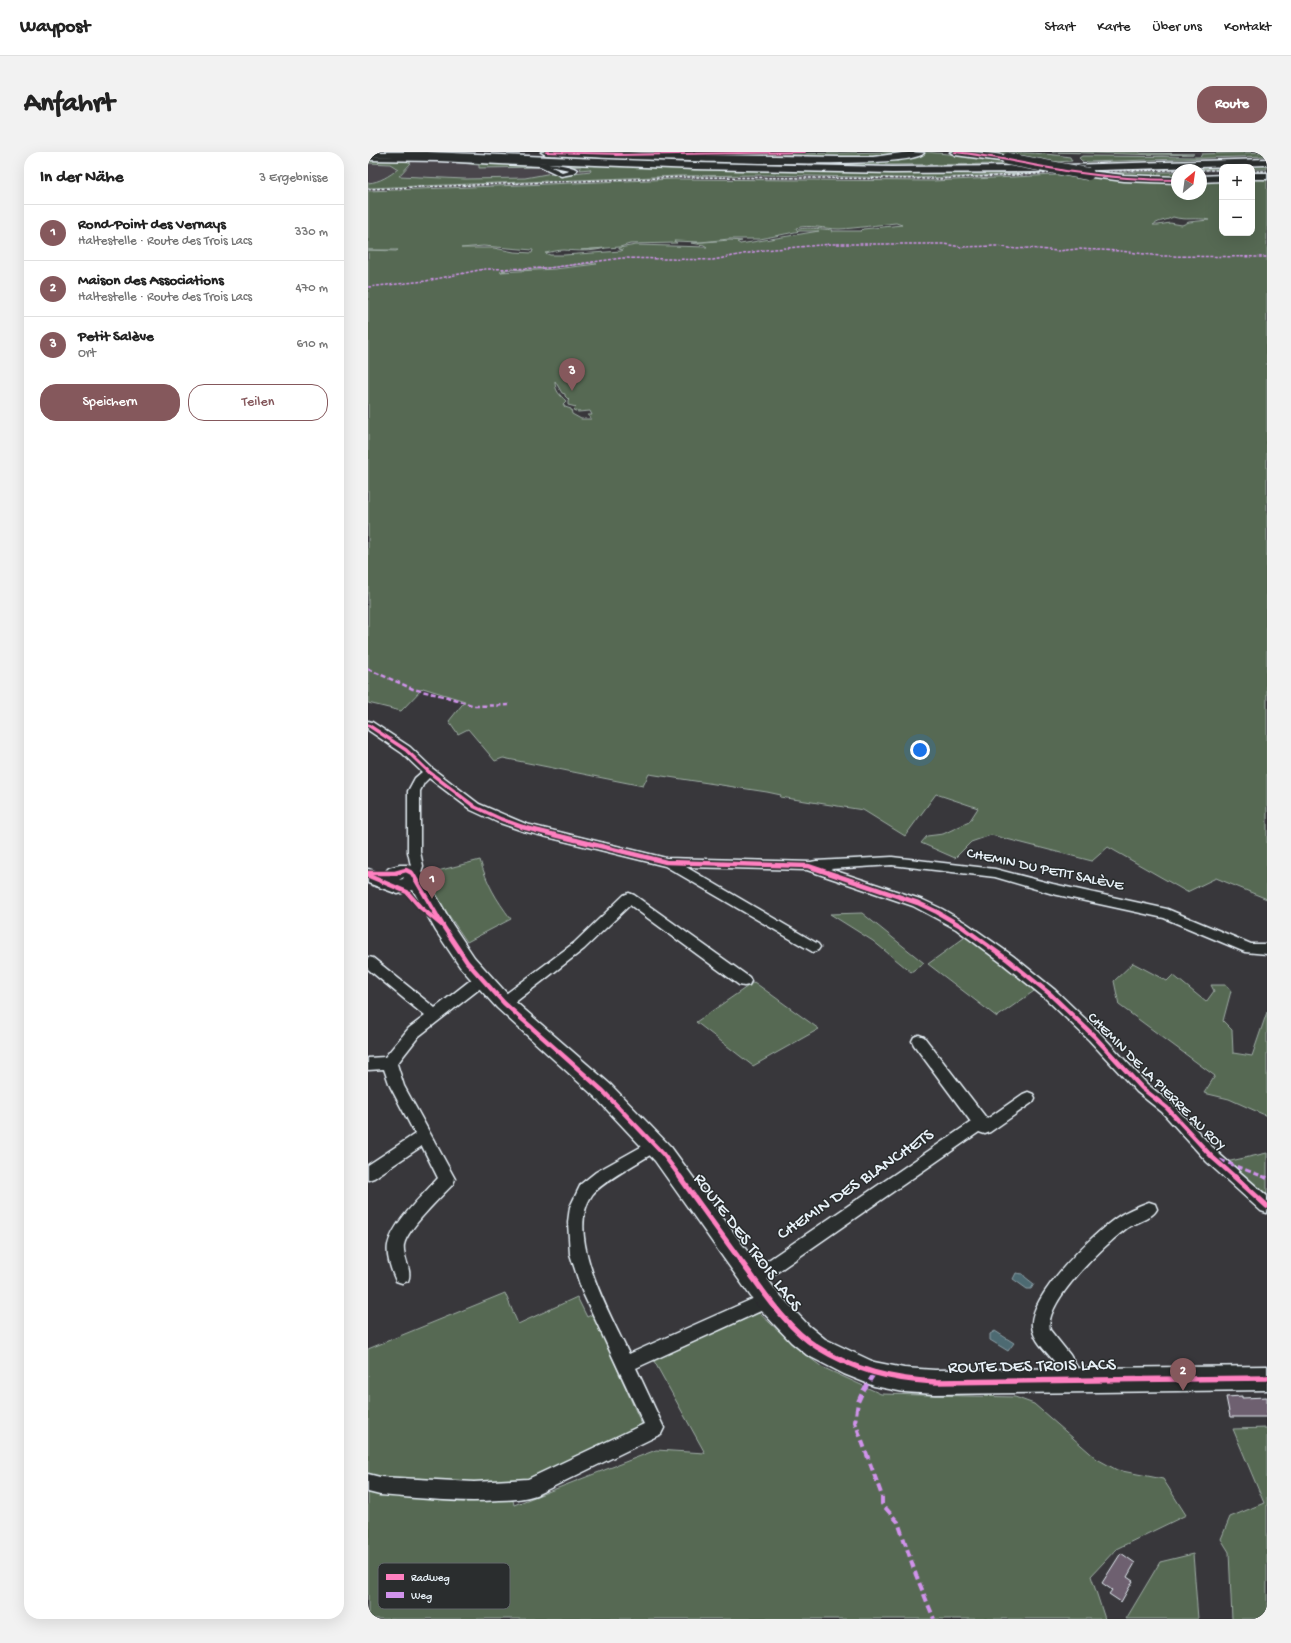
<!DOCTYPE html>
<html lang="de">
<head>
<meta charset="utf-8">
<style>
	:root { --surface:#fff; --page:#f2f2f2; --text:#222; --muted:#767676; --line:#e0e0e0; --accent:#85585c }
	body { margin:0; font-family:"Gochi Hand",sans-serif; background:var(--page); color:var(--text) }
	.controls { position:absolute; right:12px; top:12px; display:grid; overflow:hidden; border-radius:8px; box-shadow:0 4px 16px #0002 }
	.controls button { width:36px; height:36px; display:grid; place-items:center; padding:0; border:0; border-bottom:1px solid var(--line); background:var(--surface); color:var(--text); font:20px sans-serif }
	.compass { position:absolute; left:803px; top:12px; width:36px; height:36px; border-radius:50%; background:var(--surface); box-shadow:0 4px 16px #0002; rotate:29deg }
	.you { position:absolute; left:552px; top:598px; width:14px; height:14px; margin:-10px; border:3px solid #fff; border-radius:50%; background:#1a73e8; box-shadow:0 0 0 6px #1a73e833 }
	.badge { display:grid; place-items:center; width:26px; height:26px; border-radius:50%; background:var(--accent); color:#fff; font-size:13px; font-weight:700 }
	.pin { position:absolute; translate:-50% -33px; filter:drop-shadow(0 1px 2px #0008) }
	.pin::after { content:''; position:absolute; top:21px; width:14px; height:12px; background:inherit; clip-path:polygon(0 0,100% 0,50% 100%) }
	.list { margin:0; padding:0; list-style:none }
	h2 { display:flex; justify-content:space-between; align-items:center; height:52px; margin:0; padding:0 16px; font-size:17px }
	h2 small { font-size:13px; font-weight:400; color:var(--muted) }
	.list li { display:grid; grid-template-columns:26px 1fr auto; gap:12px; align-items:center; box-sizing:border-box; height:56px; padding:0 16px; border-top:1px solid var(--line) }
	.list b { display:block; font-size:15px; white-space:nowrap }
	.list p { margin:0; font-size:13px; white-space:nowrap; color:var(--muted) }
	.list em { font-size:13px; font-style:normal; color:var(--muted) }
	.actions { display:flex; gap:8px; padding:12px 16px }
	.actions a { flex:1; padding:9px 0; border:1px solid var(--accent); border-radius:16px; text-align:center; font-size:14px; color:var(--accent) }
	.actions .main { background:var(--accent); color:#fff }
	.map { position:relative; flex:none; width:899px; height:1467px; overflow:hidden; border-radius:16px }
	header { display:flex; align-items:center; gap:24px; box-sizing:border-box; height:56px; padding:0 20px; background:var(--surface); border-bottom:1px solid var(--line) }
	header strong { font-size:19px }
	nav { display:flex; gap:22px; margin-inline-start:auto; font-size:14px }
	.intro { display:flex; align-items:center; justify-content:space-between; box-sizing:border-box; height:96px; padding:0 24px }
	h1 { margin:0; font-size:28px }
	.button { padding:10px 18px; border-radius:16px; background:var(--accent); color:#fff; font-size:14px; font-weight:700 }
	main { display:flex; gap:24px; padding:0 24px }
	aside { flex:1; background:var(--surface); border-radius:16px; box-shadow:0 4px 16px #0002 }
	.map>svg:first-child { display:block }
</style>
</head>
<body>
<header>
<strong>Waypost</strong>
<nav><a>Start</a><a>Karte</a><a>Über uns</a><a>Kontakt</a></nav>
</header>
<div class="intro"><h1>Anfahrt</h1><a class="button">Route</a></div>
<main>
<aside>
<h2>In der Nähe<small>3 Ergebnisse</small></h2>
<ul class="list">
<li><span class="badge">1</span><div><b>Rond-Point des Vernays</b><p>Haltestelle · Route des Trois Lacs</p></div><em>330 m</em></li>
<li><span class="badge">2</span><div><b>Maison des Associations</b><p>Haltestelle · Route des Trois Lacs</p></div><em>470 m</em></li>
<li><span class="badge">3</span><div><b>Petit Salève</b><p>Ort</p></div><em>610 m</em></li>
</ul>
<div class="actions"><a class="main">Speichern</a><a>Teilen</a></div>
</aside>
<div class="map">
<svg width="899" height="1467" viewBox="0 0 899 1467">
	<rect width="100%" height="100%" fill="#38373b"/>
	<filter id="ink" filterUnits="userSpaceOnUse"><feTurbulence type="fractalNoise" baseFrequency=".025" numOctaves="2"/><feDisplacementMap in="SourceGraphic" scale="8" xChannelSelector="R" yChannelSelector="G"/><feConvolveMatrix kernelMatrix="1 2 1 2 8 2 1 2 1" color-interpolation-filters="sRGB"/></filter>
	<g filter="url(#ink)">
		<!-- built -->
		<g fill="#48444b">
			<path d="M770 0H899L834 2 825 1 809 2 773 1Z"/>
			<path d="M33 7H87L85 10 111 13V15L170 14 174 15V11L213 15 223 17V19L196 22 184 21 157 26 97 27 30 24 42 12Z"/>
			<path d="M0 11 22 12 30 17 8 31H0Z"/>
			<path d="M805 16 854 17V20L809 18V20L725 21 709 18Z"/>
			<path d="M694 20 708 22 565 29 307 27 0 39V36L312 24 395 23 539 26 592 25Z"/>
		</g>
		<!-- green -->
		<g fill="#566953" stroke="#9fada6" fill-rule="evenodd">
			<path d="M543 0 510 5 343 4 515 0Z"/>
			<path d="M558 0 591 3 652 12 501 13 333 9H484L546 4Z"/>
			<path d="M606 0C638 0 671 0 702 5L704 9 671 11Z"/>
			<path d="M684 0H770L773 1 826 2 794 3Z"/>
			<path d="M899 0V4L721 10 714 9 711 6 714 4H723L832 5 834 2Z"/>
			<path d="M0 7H33L43 11 31 24 97 27 157 26 184 21 196 22 223 19 222 17 212 18 213 15 169 11 499 21 613 22 694 20 592 25 539 26 395 23 312 24 0 36V31C12 30 21 24 30 17L22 12 0 11Z"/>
			<path d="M85 9 172 13 177 15 111 16V13L84 10Z"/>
			<path d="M899 12V17H884V15H854V17H761Z"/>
			<path d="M769 20H809V25H785L725 21Z"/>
			<path d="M708 22 753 28 809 30V42H833V29L854 28V81H884V26L899 25V747L848 726 819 740 740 695 724 709 623 683 603 690 587 706 553 691 559 684 575 682 601 670 610 656 568 642 537 684 495 658 412 645 413 643 399 640 281 622 275 634 135 606 127 609 100 577 90 582 81 569 97 549 55 536 33 559 0 551V98L28 99 30 98H0V39L307 27 565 29ZM805 65C818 69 828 65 841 68L821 70 814 73 802 71 790 73H785C792 68 798 69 805 65ZM528 71 534 73 495 77 493 79H465L463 80 465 78C463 78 435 74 429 78L428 76C441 72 457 77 471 77 492 76 507 73 528 71ZM432 79H451L372 92 369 90 374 89 362 88 323 91 336 93 339 95 268 93 251 96V97L255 98 253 99 196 103H182L177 101C184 100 190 98 196 98 209 99 224 100 237 96L213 98 252 95 262 92 309 91 306 89 333 90 361 87H392ZM115 94 165 98 164 101 146 100 126 96H93ZM227 111 229 112 187 117 132 120 138 119 134 118 168 117ZM187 229 194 241 197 242V244L201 248 200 249V253L208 255 205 258 210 260 222 259 224 263H219L224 267H213L204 262 203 257 197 255 195 252 198 249C191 242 187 239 187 229Z"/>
			<path d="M112 708C119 732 128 747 143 767L99 790 63 737 58 722Z"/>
			<path d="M494 761 556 811 543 820 505 789 462 762Z"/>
			<path d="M600 783 669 837 629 865 560 812Z"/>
			<path d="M765 811 799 829 805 823 838 850 846 839 843 833H858L863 839 855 869 864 878 865 901 884 904 899 860V964L861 947 836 941 847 924 751 853 746 829Z"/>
			<path d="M386 830 451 877 385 914 328 870Z"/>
			<path d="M899 1001V1045L858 1010Z"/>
			<path d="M137 1141 150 1172 209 1145 219 1165 225 1162 274 1273 142 1335 146 1353 288 1298 337 1301 286 1209 287 1205 386 1160 391 1161 434 1200 454 1215 513 1242 647 1245 666 1252 729 1307 749 1318 795 1327 818 1363 748 1397 723 1424 737 1467H0V1197Z"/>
			<path d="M899 1276V1467H864L861 1400 853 1387 862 1365 896 1351 865 1277Z"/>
			<path d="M825 1402 830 1467H758L792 1410Z"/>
		</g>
		<!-- water -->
		<g fill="#4e6a72" stroke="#8ca0a8">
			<path d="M648 1121 655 1122 657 1125 666 1132 663 1137H659L645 1127Z"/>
			<path d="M627 1179 646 1191 640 1199 622 1188V1182Z"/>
		</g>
		<!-- building -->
		<g fill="#6e616f" stroke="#e8f1f8">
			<path d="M874 1244V1246L899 1245V1265H862L858 1245Z"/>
			<path d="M753 1401 767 1411 759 1425 765 1429 753 1450 741 1442 744 1438 734 1431Z"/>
		</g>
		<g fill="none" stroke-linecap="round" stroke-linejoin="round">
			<!-- street casing -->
			<g stroke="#e8f1f8" stroke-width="3">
				<g id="street">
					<path d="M0 4C30 5 195 5 209 18L204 22 193 24 172 14 70 9 0 8ZM182 14 201 18 194 20Z"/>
					<path d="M0 569 4 570 42 595 65 617 111 652 158 672 298 706 443 710 448 709 524 705 627 717 685 732 799 757 883 792H899V802L877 800 796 766 685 742 627 725 524 713 462 717 555 748 574 757 598 771 645 804 687 838 731 880 779 932 804 952 849 1000 899 1044V1061L893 1059 839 1010 794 960 769 940 721 888 677 846 635 812 588 777 545 754 439 718 318 715 450 792 452 795 450 798 445 800 297 714 155 679 129 670 103 658 61 626 56 631 52 639V700L55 714 51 726 46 727 41 726 40 723 43 714 40 700V639L47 626 54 620 34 601 0 578Z"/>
					<path d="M261 741 266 743 381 825 383 829 381 833 376 834 371 833 262 753 216 797 141 855 136 856 131 855 129 851 131 847 206 791 256 743Z"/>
					<path d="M0 805 5 806 67 856 109 823 114 822 119 823 121 827 119 831 51 884 29 912 36 934 87 1027 85 1032C73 1045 39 1077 36 1093 34 1105 45 1118 40 1129L34 1131 28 1129C24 1120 18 1104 20 1093 25 1070 55 1043 70 1026L54 994 6 1026 0 1028V1013L47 982 22 934 16 917 0 918V906L17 905 41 876 57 864 0 817Z"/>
					<path d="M551 883 556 885 619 967 655 942 660 940 665 942 667 946 665 950 622 980 617 982 611 980 392 1132 386 1134 380 1132 378 1127 380 1122 603 970 546 893 544 889 546 885Z"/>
					<path d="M287 987 292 989 295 993 292 997C277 1007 233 1030 224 1043 196 1083 243 1164 261 1202L400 1140 406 1143 408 1148 406 1153 268 1216 296 1276 293 1282 168 1343C156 1347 144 1348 131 1348 92 1351 52 1346 12 1343L0 1340V1322L12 1325 106 1330 160 1327 276 1272 214 1139 202 1102 200 1070 202 1055 213 1032 228 1020Z"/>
					<path d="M781 1050 787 1052 789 1057C784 1067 768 1070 759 1076 738 1092 675 1150 682 1178L702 1203 717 1229 714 1235 708 1237C697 1233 693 1219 686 1209 678 1199 665 1188 664 1174 661 1144 725 1082 748 1066 758 1059 770 1054 781 1050Z"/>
				</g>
			</g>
			<!-- secondary casing -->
			<g stroke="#e8f1f8" stroke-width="3">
				<path id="secondary" d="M32 713H39L50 715 58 726 84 772 106 805 143 846 243 933 303 995 409 1140 441 1174 457 1187 506 1210 536 1216 567 1218 899 1214V1238L567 1242 536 1240 506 1234 476 1222 439 1203 423 1190 391 1156 287 1009 227 945 129 856 92 815 68 779 45 738 30 742 0 731V717L15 722 21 716ZM36 725 35 727 31 728 34 726Z"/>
			</g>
			<!-- primary casing -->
			<g stroke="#e8f1f8" stroke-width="3">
				<g id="primary">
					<path d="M173 0H261L337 3 473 5H505L541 0 556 1C538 22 224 5 178 3Z"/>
					<path d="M582 0C594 0 638 0 645 7L640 10 587 3Z"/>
					<path d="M720 19 756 23 809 25V31L756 29 716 24 715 22 716 20Z"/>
					<rect x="884" y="21" width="15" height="6"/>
					<path d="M854 23V29L833 30V24Z"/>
				</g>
			</g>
			<!-- highway casing -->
			<g stroke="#e8f1f8" stroke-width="3">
				<path id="highway" d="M0 0H59L327 11 524 15 665 14 899 7V13L665 20 524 21 327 17 0 4Z"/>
			</g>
			<!-- street -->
			<use href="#street" fill="#2a2d2e" fill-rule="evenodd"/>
			<!-- secondary -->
			<use href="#secondary" fill="#2a2d2e" fill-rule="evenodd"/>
			<!-- primary -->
			<use href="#primary" fill="#2a2d2e" fill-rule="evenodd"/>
			<!-- highway -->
			<use href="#highway" fill="#2a2d2e" fill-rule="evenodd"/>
			<!-- rail -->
			<g stroke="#e8f1f8" stroke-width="1.5" stroke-dasharray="3 1.5" stroke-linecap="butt">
				<path d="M833 18H854"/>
				<path d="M884 19H899"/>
				<path d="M0 37 318 25 569 27 727 19 809 18"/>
			</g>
			<!-- primary-bridge casing -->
			<g stroke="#e8f1f8" stroke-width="13" stroke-linecap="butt">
				<path id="primary-bridge" d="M640 7 720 22"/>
			</g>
			<!-- primary-bridge -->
			<use href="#primary-bridge" stroke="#2a2d2e" stroke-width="12"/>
			<!-- quiet-far3 -->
			<path stroke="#d193ec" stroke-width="1.5" stroke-dasharray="3 1.5" stroke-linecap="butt" d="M0 135 58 129 116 117 181 116 254 106 345 108 396 98 464 92H576L593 95 629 94 648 97 661 96 690 99 709 97 753 99 792 104 899 105"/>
			<!-- quiet-far2 -->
			<path stroke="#d193ec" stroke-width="2.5" stroke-dasharray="5 2.5" stroke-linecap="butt" d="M0 517 45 537 79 545 107 554 143 553"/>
			<!-- quiet-far1 -->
			<path stroke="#d193ec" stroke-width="3" stroke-dasharray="6 3" stroke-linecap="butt" d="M852 1008 899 1026"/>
			<!-- quiet -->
			<g stroke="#d193ec" stroke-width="4" stroke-dasharray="8 4" stroke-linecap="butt">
				<path d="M897 1025 899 1026"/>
				<path d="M506 1222 495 1239 490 1250 487 1270 514 1344V1352L530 1370 548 1423 566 1467"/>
			</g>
			<!-- cycleway-far3 casing -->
			<g stroke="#2a2d2e" stroke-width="3.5">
				<g id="cycleway-far3">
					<path d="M178 0 253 2"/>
					<path d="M587 0C627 4 666 14 705 20 740 25 774 28 809 28"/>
					<path d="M247 3 437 0"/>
				</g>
			</g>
			<!-- cycleway-far2 casing -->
			<g stroke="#2a2d2e" stroke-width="5.5">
				<path id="cycleway-far2" d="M0 573 38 598 61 620 107 655 133 667 158 676"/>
			</g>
			<!-- cycleway-far1 casing -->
			<g stroke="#2a2d2e" stroke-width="7">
				<g id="cycleway-far1">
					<path d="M154 675 298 710 440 714 550 751 569 760 593 774 640 808 682 842 726 884 774 936 799 956 844 1005 868 1026"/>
					<path d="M0 721H27L38 718 44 721 75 774 99 810 136 851 235 939 295 1002 313 1026"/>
					<path d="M1 724 39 740 52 755 75 774"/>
				</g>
			</g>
			<!-- cycleway casing -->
			<g stroke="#2a2d2e" stroke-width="8">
				<g id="cycleway">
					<path d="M312 1025C334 1056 356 1086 378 1116 398 1143 420 1177 449 1195 488 1219 522 1227 567 1230L899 1226"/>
					<path d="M867 1025 899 1054"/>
				</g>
			</g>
			<!-- cycleway-far3 -->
			<use href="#cycleway-far3" stroke="#ff80c0" stroke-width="2"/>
			<!-- cycleway-far2 -->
			<use href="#cycleway-far2" stroke="#ff80c0" stroke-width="3.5"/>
			<!-- cycleway-far1 -->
			<use href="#cycleway-far1" stroke="#ff80c0" stroke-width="4.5"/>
			<!-- cycleway -->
			<use href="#cycleway" stroke="#ff80c0" stroke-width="5.5"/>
		</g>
	</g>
	<g text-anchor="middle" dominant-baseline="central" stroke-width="3" stroke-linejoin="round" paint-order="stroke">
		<!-- street labels -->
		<g font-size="15" fill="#e8f1f8" stroke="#2a2d2e">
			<text transform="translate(677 718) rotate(12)">CHEMIN DU PETIT SALÈVE</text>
			<text transform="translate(788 930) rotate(45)">CHEMIN DE LA PIERRE AU ROY</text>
		</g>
		<!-- near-street labels -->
		<g font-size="18" fill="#e8f1f8" stroke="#2a2d2e">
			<text transform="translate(488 1033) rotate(-34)">CHEMIN DES BLANCHETS</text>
			<text transform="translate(379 1091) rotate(53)">ROUTE DES TROIS LACS</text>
			<text transform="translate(664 1215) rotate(-1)">ROUTE DES TROIS LACS</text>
		</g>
	</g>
	<!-- legend -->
	<rect x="10" y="1411" width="132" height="46" rx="6" fill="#2a2d2e" stroke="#63686b" stroke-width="1"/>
	<rect x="18" y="1422" width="18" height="6" fill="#ff80c0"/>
	<rect x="18" y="1440" width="18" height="6" fill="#d193ec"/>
	<g font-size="11" fill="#e8f1f8">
		<text x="43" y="1429">Radweg</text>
		<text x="43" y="1447">Weg</text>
	</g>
</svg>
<div class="controls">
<button>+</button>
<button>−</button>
</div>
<svg class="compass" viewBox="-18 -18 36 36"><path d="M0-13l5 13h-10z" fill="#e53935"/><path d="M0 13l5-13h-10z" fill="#767676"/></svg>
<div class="you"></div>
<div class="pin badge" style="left:64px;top:747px">1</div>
<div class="pin badge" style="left:815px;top:1239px">2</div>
<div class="pin badge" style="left:204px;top:239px">3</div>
</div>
</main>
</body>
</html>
